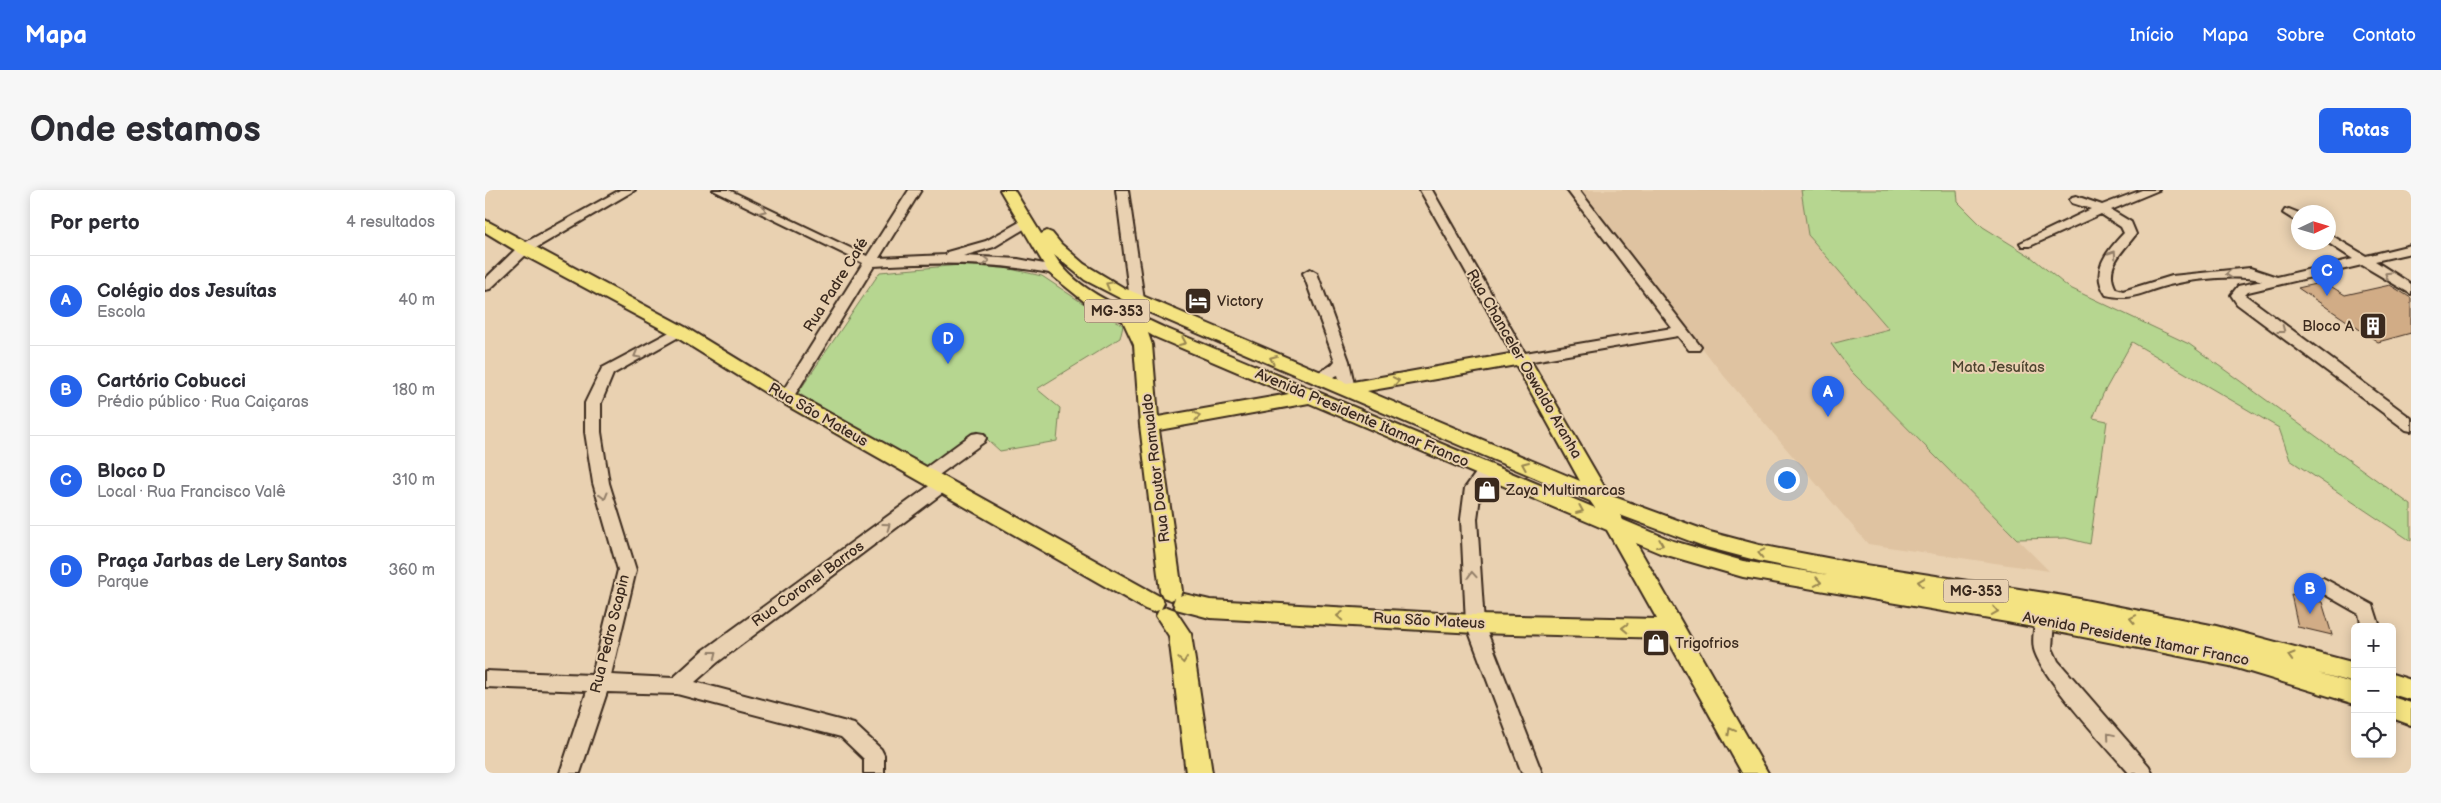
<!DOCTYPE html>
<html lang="pt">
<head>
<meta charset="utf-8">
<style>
	:root { --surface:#fff; --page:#f7f7f7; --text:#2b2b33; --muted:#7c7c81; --line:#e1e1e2; --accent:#2563eb }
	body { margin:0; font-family:"Balsamiq Sans",sans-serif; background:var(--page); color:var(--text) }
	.controls { position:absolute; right:15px; bottom:15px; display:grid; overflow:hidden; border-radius:8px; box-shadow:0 2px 12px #0003 }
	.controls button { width:45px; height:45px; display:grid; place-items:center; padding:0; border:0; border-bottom:1px solid var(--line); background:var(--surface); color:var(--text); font:25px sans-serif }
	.compass { position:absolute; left:1806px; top:15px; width:45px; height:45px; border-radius:50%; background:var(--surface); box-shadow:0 2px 12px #0003; rotate:86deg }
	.you { position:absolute; left:1301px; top:289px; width:18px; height:18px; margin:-12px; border:4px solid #fff; border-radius:50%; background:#1a73e8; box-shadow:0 0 0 8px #1a73e833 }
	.badge { display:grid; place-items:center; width:32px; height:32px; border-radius:50%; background:var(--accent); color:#fff; font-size:16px; font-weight:700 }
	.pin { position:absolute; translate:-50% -41px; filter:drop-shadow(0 1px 2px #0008) }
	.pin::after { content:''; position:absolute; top:26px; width:18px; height:15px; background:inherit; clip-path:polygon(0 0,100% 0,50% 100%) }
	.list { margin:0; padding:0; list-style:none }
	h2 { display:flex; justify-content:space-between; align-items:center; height:65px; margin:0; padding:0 20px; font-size:21px }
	h2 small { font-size:16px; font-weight:400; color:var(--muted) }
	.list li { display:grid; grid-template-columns:32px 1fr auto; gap:15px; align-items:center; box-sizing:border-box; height:90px; padding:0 20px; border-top:1px solid var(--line) }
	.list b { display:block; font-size:19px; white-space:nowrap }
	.list p { margin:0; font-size:16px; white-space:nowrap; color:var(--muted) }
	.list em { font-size:16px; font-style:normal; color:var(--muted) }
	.icon { flex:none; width:28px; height:28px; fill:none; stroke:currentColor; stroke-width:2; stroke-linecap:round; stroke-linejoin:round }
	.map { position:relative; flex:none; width:1926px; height:583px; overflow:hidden; border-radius:8px }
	header { display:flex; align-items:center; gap:30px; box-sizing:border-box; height:70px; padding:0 25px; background:var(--accent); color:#fff }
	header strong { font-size:24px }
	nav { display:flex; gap:28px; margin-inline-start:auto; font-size:18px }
	.intro { display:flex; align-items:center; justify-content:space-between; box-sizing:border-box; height:120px; padding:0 30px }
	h1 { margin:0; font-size:35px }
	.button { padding:12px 22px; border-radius:8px; background:var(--accent); color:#fff; font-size:18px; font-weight:700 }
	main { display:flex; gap:30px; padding:0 30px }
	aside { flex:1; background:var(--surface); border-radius:8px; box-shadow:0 2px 12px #0003 }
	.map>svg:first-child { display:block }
</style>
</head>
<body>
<header>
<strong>Mapa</strong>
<nav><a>Início</a><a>Mapa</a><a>Sobre</a><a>Contato</a></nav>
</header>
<div class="intro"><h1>Onde estamos</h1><a class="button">Rotas</a></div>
<main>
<aside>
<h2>Por perto<small>4 resultados</small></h2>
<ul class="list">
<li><span class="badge">A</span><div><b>Colégio dos Jesuítas</b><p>Escola</p></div><em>40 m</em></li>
<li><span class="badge">B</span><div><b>Cartório Cobucci</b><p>Prédio público · Rua Caiçaras</p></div><em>180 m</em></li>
<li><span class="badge">C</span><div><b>Bloco D</b><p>Local · Rua Francisco Valê</p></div><em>310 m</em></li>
<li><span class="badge">D</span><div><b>Praça Jarbas de Lery Santos</b><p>Parque</p></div><em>360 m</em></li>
</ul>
</aside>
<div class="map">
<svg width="1926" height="583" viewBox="0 0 1926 583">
	<rect width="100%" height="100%" fill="#e9d1b1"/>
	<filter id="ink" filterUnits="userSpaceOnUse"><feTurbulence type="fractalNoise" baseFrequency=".02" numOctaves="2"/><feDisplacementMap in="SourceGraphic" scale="10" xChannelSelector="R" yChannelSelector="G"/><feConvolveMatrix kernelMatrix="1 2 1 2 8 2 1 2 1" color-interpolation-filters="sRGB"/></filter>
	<g filter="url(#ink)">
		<!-- built -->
		<path fill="#dfc3a1" d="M1095 0H1316L1323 45 1404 139 1346 155 1366 181 1564 381 1383 354 1239 186Z"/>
		<!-- green -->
		<g fill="#b6d690" stroke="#788057">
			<path d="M1316 0H1472L1473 12 1498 37 1545 66 1583 97 1704 154 1926 315V351L1805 270 1794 238 1647 152 1618 204 1608 228 1622 231 1605 354 1581 348 1532 349 1366 181 1346 154 1404 139 1323 45Z"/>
			<path d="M487 74 507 75 557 86 596 112 638 135 635 148 552 199 575 218 572 251 515 261 493 241 439 278 313 203 395 82Z"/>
		</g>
		<!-- building -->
		<g fill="#d1ac86" stroke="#3b2a1e">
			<path d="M1839 92 1860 105 1905 95 1926 108V143L1893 152 1813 98Z"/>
			<path d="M1806 404 1837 412 1847 445 1813 437Z"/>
		</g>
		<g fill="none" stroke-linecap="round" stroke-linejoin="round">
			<!-- minor casing -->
			<g stroke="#3b2a1e" stroke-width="4">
				<g id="minor">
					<path d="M135 0H150L44 62 5 99 0 100V89L34 56Z"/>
					<path d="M228 0H244L382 66 424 0H436L394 68 461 65 462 62 501 51 540 29 546 33 544 36 509 57 478 66 533 69 575 77 577 80 570 84C510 72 450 72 389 76L306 211H296L294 207 378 73Z"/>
					<path d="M631 0H643L659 110 652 114 645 110Z"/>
					<path d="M935 0H947L1040 163 1187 138 1082 0H1094L1216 157 1214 160H1204L1193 146 1036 173 1031 171Z"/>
					<path d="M1657 0H1674L1626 20 1646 32 1651 44C1639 61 1618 76 1631 99L1638 101 1687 86 1765 78 1792 87 1868 69 1842 52 1844 44 1881 66 1926 55V63L1890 71 1926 94V104L1877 75 1763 102 1760 105 1926 228V241L1921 240 1752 114 1746 105 1753 96 1777 91C1757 84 1710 89 1689 94 1661 99 1651 112 1621 105 1605 81 1621 62 1639 43L1636 37 1616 24 1545 56H1537L1535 53 1606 19 1587 13 1585 10 1587 7 1591 6 1617 15Z"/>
					<path d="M1804 19 1814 23V33L1798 23 1800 20Z"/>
					<path d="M825 79 832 83 864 171 870 199 868 202H858L853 185 833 193 826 188C832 180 844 180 850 171L818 83Z"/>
					<path d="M194 137 199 138 201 141 199 144 128 184 116 213V242L124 293 151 380 126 485 188 488 219 460 451 291 457 289 463 291 465 295 463 299 233 472 210 492 369 534 396 559 399 565V583H379V569L356 547 192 504 122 502 95 583H75L102 501 0 497V481L107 485 133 380 108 293 100 242V213L117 178Z"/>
					<path d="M493 243 499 244 501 248 499 252 447 290H435L433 286 435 282 487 244Z"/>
					<path d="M1002 274 1008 276 1010 280 996 299 992 329 999 434 1057 583H1037L981 434 976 329 980 298 996 276Z"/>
					<path d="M1838 388 1888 415 1895 437H1877L1874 424 1832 400 1829 395 1832 390Z"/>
					<path d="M1560 423 1566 425 1569 430 1567 458 1573 471 1664 576 1667 583H1644C1623 558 1555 486 1549 459 1547 450 1549 433 1554 425Z"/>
				</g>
			</g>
			<!-- major casing -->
			<g stroke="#3b2a1e" stroke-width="4">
				<g id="major">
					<path d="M515 0H529L556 44 562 41 567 43 576 54 599 74 639 98 862 193 1036 162 1042 164 1124 305 1225 342 1274 355 1368 373 1579 406 1731 436 1870 473V493L1833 483 1870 494V514L1745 476 1522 432 1258 387 1175 363 1151 353 1283 583H1257L1182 448 990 443 725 428 691 419 688 413 690 408 686 410 678 407 675 401 655 235 649 155 638 131 600 112 564 83ZM569 65 600 90 654 118 1105 311 1110 318 680 138C643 120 592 103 569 65ZM663 143 668 146 804 204 673 227 667 155ZM1031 175 1095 291 882 201ZM824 213 1122 340 1172 429 990 425 725 410 699 404 695 406 697 401 674 240ZM1135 325 1221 357 1274 371 1343 385 1258 371 1188 351 1138 330Z"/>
					<path d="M0 30 200 137 308 203 676 407 679 413 676 419 682 417 690 420 706 444 727 583H701L684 446 671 426 674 420 668 422 660 419 294 211 188 145 33 62 0 42Z"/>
					<path d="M1907 484 1926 490V510L1907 504Z"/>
					<path d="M1907 507 1926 513V535L1907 528Z"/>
				</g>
			</g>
			<!-- minor -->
			<use href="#minor" fill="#e9d1b1" fill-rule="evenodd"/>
			<!-- major -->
			<use href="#major" fill="#f4e382" fill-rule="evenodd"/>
		</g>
		<!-- one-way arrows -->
		<defs><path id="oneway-chevron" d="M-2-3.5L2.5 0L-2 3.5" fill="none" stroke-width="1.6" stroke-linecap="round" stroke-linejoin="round" transform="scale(1.25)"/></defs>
		<g stroke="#927e68">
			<use href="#oneway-chevron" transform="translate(278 20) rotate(25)"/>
			<use href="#oneway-chevron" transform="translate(1628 64) rotate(-56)"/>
			<use href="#oneway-chevron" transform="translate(501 71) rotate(1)"/>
			<use href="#oneway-chevron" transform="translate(1744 84) rotate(175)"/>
			<use href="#oneway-chevron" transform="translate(1903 85) rotate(-148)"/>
			<use href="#oneway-chevron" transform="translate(1797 140) rotate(37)"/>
			<use href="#oneway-chevron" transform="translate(152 165) rotate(151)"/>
			<use href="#oneway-chevron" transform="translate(119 306) rotate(75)"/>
			<use href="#oneway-chevron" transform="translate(402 336) rotate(-36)"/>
			<use href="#oneway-chevron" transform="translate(987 385) rotate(-94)"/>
			<use href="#oneway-chevron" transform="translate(229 464) rotate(-38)"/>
			<use href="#oneway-chevron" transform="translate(1625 546) rotate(-130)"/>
		</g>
		<g stroke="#988650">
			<use href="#oneway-chevron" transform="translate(624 95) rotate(-151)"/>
			<use href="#oneway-chevron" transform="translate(698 152) rotate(23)"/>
			<use href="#oneway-chevron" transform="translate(788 169) rotate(-157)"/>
			<use href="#oneway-chevron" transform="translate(911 191) rotate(-10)"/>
			<use href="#oneway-chevron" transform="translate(712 226) rotate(-10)"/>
			<use href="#oneway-chevron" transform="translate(1040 275) rotate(-157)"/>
			<use href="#oneway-chevron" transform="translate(1095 320) rotate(23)"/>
			<use href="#oneway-chevron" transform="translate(1175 354) rotate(22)"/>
			<use href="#oneway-chevron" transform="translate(1276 363) rotate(-167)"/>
			<use href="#oneway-chevron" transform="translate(1333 392) rotate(10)"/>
			<use href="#oneway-chevron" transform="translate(1436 392) rotate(-171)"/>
			<use href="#oneway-chevron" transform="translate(1510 421) rotate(9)"/>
			<use href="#oneway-chevron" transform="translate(855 426) rotate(-177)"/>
			<use href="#oneway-chevron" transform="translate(1648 429) rotate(-169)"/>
			<use href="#oneway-chevron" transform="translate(1140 438) rotate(-178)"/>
			<use href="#oneway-chevron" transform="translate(1806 466) rotate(-164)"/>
			<use href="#oneway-chevron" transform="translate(698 470) rotate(82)"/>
			<use href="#oneway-chevron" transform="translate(1246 541) rotate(-119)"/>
		</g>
	</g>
	<!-- icons -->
	<defs>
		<g id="hotel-square" transform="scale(1.4375)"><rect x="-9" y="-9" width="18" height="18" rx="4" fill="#3b2a1e" stroke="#e9d1b1"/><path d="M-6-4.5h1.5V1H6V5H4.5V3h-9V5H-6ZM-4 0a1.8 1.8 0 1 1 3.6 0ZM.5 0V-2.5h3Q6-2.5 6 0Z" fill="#fff"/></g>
		<g id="building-square" transform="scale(1.4375)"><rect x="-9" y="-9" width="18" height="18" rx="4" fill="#3b2a1e" stroke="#e9d1b1"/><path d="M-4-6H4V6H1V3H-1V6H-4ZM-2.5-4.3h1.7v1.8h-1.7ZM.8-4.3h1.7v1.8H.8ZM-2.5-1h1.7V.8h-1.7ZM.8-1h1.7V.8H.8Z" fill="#fff"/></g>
		<g id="shop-square" transform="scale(1.4375)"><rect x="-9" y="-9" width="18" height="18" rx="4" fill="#3b2a1e" stroke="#e9d1b1"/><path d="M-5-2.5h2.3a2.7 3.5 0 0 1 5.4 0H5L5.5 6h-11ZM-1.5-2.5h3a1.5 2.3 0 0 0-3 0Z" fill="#fff"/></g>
	</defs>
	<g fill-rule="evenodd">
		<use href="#hotel-square" x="713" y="111"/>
		<use href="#building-square" x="1888" y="136"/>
		<use href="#shop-square" x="1002" y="300"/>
		<use href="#shop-square" x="1171" y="453"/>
	</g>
	<g text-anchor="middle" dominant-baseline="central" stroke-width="4" stroke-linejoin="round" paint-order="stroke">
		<!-- shield labels -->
		<g fill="#e9d1b1" stroke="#6f5c4a" stroke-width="1">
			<rect x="599.5" y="109.5" width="65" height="23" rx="4"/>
			<rect x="1458.5" y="389.5" width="65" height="23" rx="4"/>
		</g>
		<g font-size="14" font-weight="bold" fill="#3b2a1e">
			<text x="632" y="121">MG-353</text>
			<text x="1491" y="401">MG-353</text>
		</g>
		<!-- street labels -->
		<g font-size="15" fill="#3b2a1e" stroke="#e9d1b1">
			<text transform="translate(351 95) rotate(-58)">Rua Padre Café</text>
			<text transform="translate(1039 174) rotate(60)">Rua Chanceler Oswaldo Aranha</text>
			<text transform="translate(333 225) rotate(30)">Rua São Mateus</text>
			<text transform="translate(877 228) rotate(23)">Avenida Presidente Itamar Franco</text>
			<text transform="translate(671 278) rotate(-97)">Rua Doutor Romualdo</text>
			<text transform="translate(323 394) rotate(-36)">Rua Coronel Barros</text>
			<text transform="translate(944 431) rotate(3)">Rua São Mateus</text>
			<text transform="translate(125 444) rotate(-76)">Rua Pedro Scapin</text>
			<text transform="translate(1651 449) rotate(11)">Avenida Presidente Itamar Franco</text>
		</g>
		<!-- poi labels -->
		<g font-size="15" fill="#3b2a1e" stroke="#e9d1b1" text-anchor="start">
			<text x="732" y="111">Victory</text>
			<text x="1869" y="136" text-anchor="end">Bloco A</text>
			<text x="1021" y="300">Zaya Multimarcas</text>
			<text x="1190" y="453">Trigofrios</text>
		</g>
		<!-- park labels -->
		<g font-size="15" fill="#4d442f" stroke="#e9d1b1">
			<text x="1513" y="177">Mata Jesuítas</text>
		</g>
	</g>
</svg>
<div class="controls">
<button>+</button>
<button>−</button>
<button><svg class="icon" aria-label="locate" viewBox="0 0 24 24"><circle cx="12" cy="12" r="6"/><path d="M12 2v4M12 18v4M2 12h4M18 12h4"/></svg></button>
</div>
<svg class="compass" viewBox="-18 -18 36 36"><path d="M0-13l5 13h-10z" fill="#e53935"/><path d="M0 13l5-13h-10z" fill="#7c7c81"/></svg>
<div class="you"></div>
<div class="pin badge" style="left:1343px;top:227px">A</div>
<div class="pin badge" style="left:1825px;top:424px">B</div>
<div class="pin badge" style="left:1842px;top:106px">C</div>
<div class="pin badge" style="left:463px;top:174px">D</div>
</div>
</main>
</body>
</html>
